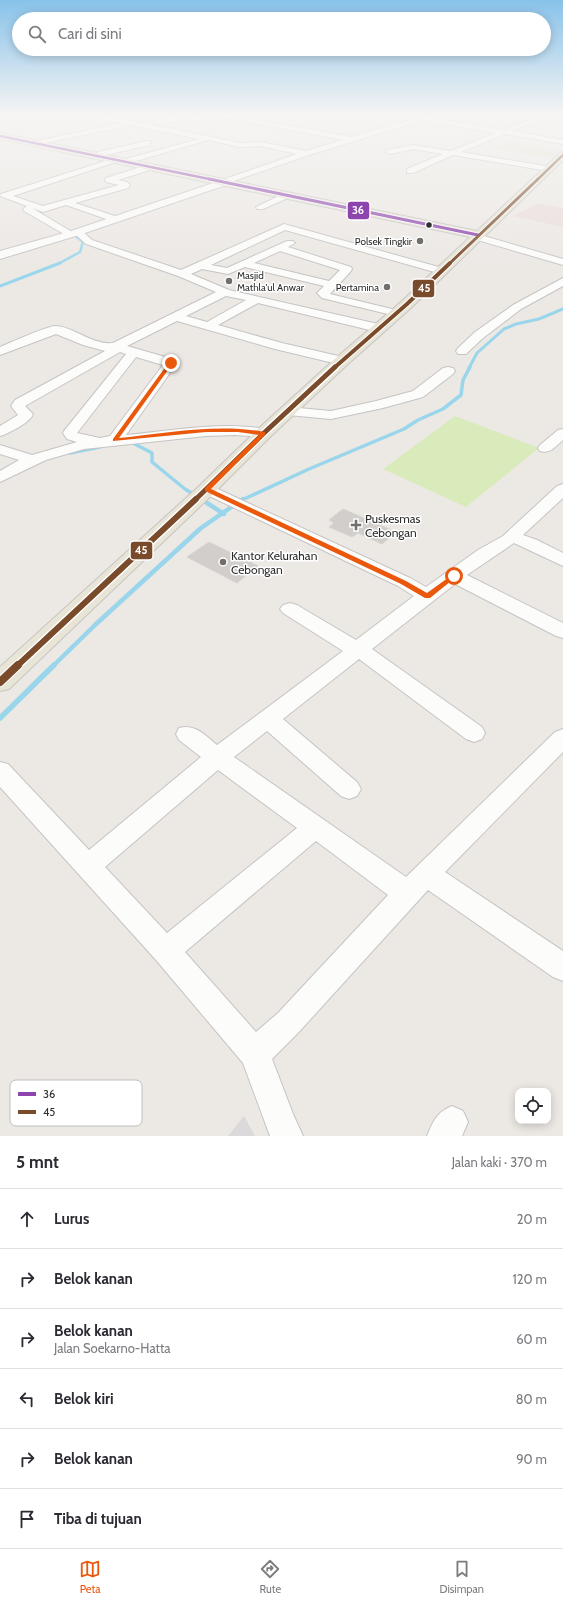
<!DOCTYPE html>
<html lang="id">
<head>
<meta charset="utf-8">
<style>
	:root { --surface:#fff; --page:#f2f2f3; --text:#2b2b33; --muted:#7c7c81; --line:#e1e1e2; --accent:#ea580c }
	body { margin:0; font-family:Cabin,sans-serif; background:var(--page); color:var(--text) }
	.controls { position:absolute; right:12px; bottom:12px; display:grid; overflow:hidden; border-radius:8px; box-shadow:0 2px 10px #0003 }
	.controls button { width:36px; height:36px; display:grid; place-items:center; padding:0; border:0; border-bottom:1px solid var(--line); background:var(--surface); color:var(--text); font:20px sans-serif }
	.stop { position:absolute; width:12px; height:12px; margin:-9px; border:3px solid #ea580c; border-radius:50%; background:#fff }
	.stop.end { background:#ea580c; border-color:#fff; box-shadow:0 1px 4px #0008 }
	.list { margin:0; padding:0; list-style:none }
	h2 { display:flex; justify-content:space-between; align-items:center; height:52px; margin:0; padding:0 16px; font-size:17px }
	h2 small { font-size:13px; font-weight:400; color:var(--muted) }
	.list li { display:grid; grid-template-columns:26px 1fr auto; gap:12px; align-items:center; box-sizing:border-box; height:60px; padding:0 16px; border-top:1px solid var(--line) }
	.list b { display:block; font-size:15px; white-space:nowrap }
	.list p { margin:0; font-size:13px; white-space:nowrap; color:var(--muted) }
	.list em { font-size:13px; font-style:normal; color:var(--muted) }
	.icon { flex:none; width:22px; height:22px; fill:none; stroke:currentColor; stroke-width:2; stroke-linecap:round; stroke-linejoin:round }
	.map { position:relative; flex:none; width:563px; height:1136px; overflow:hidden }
	.search { position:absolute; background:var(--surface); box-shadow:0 2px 10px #0003; left:12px; right:12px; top:12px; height:44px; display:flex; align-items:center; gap:10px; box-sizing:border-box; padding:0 14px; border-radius:22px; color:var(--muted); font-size:15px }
	.sheet { height:412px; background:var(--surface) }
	nav { display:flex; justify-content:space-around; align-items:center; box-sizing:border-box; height:56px; border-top:1px solid var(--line); background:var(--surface); font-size:11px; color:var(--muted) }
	nav a { display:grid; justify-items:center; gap:2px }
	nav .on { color:var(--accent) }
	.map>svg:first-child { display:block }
</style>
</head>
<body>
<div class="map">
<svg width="563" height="1136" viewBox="0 0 563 1136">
	<rect width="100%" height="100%" fill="#ece8e4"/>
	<!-- industrial -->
	<path fill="#dcd9db" d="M244 1116 255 1136H228Z"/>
	<!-- education -->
	<path fill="#e6e0d3" d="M509 142 559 151 551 158 496 149Z"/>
	<!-- medical -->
	<path fill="#e9dcdb" d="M539 203 563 208V227L513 216Z"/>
	<!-- pitch -->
	<path fill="#d9eabb" d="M455 416 539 448 466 507 383 469Z"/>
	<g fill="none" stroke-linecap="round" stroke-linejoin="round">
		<!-- stream-far4 -->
		<path stroke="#99d6ec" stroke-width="2.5" d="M58 264 80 252 83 242 72 233"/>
		<!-- stream-far3 -->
		<g stroke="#99d6ec" stroke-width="3">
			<path d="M0 286 60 263"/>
			<path d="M469 368 477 353 504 329 516 324 539 319 563 309"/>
		</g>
		<!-- stream-far2 -->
		<g stroke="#99d6ec" stroke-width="3.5">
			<path d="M131 442 152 453V462L185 489 202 500"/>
			<path d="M70 453 100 447"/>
			<path d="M242 500 309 469 404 429 418 420 443 409 461 395 463 380 470 367"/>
		</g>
		<!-- stream-far1 -->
		<g stroke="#99d6ec" stroke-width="4.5">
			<path d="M201 499 224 514"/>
			<path d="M53 666 95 625 201 528 243 499"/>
		</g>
		<!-- stream -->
		<path stroke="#99d6ec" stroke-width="5.5" d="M0 718 54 665"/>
	</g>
	<!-- building -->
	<g fill="#d1cecb" stroke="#d7d4d0">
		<path d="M343 509 396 532 382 544 358 533 352 537 329 527 334 523 329 520Z"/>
		<path d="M209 542 258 566 237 583 187 557Z"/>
	</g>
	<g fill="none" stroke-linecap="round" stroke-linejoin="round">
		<!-- minor casing -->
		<g stroke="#c5c4c5" stroke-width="2">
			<g id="minor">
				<path d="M77 114H89L134 121 240 143 261 142 306 151 343 140 217 116 214 114H225L351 137 430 114H439L431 118 503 130 543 114H551L550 115 512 131 563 140V144L505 134 461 152 551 167 552 169 548 171 453 155 413 173H407V169L443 154 413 149 390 154 386 152 387 150 413 145 451 151 496 133 423 120 309 155 225 184H222L221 182 222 180 297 154 261 146 240 147 208 140 129 163 125 161 126 159 199 139 125 124V126L123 127 34 145 33 143 37 141 122 123 80 116Z"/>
				<path d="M203 114H212C199 124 173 120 157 124L154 122 170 117 185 118Z"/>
				<path d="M147 141H150V145L101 156 97 154 98 152Z"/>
				<path d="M115 158H121L122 160 13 196 43 206 119 185 106 182 105 180 106 178 147 165H153V169L118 180 127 182 130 185 128 188 75 203 118 217 120 219 118 221H112L66 205 43 212 32 208 72 232 74 234 72 236 69 237 24 211 23 209 27 206 0 196 1 194Z"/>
				<path d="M287 192 291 195 290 197 263 209H257L256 207Z"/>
				<path d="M284 224 446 269 447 271 442 274 438 273 285 230 211 265 227 268 287 241H293L295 243 288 247 351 267 352 269 351 271 330 294 400 311 402 313 400 315 396 316 322 298 317 293 324 286 245 267 228 274 202 269 191 274 229 290 378 324 382 325 384 328 382 331 378 332 258 303 218 325 282 343 347 358 348 361 347 364 342 365 275 349 177 321 127 346 176 360 177 363 126 435C169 431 228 420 269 430L271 433 269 436 264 437 235 435 206 436 84 449 46 460 0 482V471L19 460 0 454V445L32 455 77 442 67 439 63 433 64 431 126 354 120 352 25 406 33 414C31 422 8 434 0 436V426L18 415 11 406 15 400 105 351 83 345 56 334 0 355V347C12 342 45 327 55 326 73 326 91 345 113 343L216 292 178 276 86 244 75 234 73 232 75 230H81L92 240 181 270ZM280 251 340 270 329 281 254 263ZM226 296 246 300 207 322 186 316ZM136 357 163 365 110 436 100 438 77 433Z"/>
				<path d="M477 234 563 259V265L474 239 472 237Z"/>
				<path d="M563 278V286L521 309 483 338 466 354H458L456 351 458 348 475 332 513 305Z"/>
				<path d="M448 367 453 368 455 371 453 374 423 397 383 408 331 419 288 415 283 414 281 411 283 408 288 407 331 411 376 401 413 391 443 368Z"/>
				<path d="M563 429V440C555 447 550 454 540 451L538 448 540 445 558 430Z"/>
				<path d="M207 484 410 578 426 587 478 550 503 536 557 486 563 484V498L523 535 537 540 563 553V566L514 543 467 575 563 623V638L556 636 455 584 372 649 482 727 485 733 482 739 474 742 466 739 359 659 283 719 357 782 361 789 357 796 349 799 341 796 267 731 234 757 406 877 555 732 563 729V752L445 872 563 951V981L553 977 428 890 298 1033 272 1059 293 1114 303 1136H270L243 1063 156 960 0 787V762L8 764 89 850 201 757 179 740 176 734 179 728C195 723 206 736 217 745L343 651 283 613 280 609 283 605 290 603 297 605 356 640 414 596 398 586 201 492 199 489 201 486ZM218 770 297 828 167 933 105 867ZM316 841 388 895 278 1013 256 1032 185 952Z"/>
				<path d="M452 1106 463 1111 468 1122 462 1136H427C433 1121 437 1112 452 1106Z"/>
			</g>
		</g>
		<!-- tertiary casing -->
		<g stroke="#c5c4c5" stroke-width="2">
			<path id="tertiary" d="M225 179 229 180 230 182 229 184 79 235 0 259V251L71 231Z"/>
		</g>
		<!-- primary casing -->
		<g stroke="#c6c5c4" stroke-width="2">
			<path id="primary" d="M0 133 477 231 560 153 563 152V160L412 307 348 364 270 437 211 496 9 689 0 691V667L197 488 258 429 336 358 402 301 470 237 0 139Z"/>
		</g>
		<!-- trunk casing -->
		<g stroke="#c6c5c4" stroke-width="2">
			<path id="trunk" d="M563 155V161L558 162 553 159 555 157Z"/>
		</g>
		<!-- minor -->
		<use href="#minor" fill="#fcfcfb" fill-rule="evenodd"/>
		<!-- tertiary -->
		<use href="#tertiary" fill="#fcfcfb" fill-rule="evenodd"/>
		<!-- primary -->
		<use href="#primary" fill="#e8e4d6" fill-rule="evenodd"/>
		<!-- trunk -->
		<use href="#trunk" fill="#e9e2d6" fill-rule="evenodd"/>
		<!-- bus-1-far1 casing -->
		<g stroke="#fff" stroke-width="3.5">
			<path id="bus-1-far1" d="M0 136 214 180"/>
		</g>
		<!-- bus-1 casing -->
		<g stroke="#fff" stroke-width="4.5">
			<path id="bus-1" d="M209 179 478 235"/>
		</g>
		<!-- bus-2-far5 casing -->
		<g stroke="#fff" stroke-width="3.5">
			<path id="bus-2-far5" d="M537 180 563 155"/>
		</g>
		<!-- bus-2-far4 casing -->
		<g stroke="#fff" stroke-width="4.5">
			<path id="bus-2-far4" d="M449 264 538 179"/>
		</g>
		<!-- bus-2-far3 casing -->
		<g stroke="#fff" stroke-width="6">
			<path id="bus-2-far3" d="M334 368 407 304 450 263"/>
		</g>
		<!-- bus-2-far2 casing -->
		<g stroke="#fff" stroke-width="8">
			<path id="bus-2-far2" d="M195 500 264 433 335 367"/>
		</g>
		<!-- bus-2-far1 casing -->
		<g stroke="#fff" stroke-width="9">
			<path id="bus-2-far1" d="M17 666 196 499"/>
		</g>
		<!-- bus-2 casing -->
		<g stroke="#fff" stroke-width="10">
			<path id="bus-2" d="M0 682 18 665"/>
		</g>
		<!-- bus-1-far1 -->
		<use href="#bus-1-far1" stroke="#8e44ad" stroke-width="2.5"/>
		<!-- bus-1 -->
		<use href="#bus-1" stroke="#8e44ad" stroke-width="3"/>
		<!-- bus-2-far5 -->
		<use href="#bus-2-far5" stroke="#7a4b2a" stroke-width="2.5"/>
		<!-- bus-2-far4 -->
		<use href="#bus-2-far4" stroke="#7a4b2a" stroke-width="3"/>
		<!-- bus-2-far3 -->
		<use href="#bus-2-far3" stroke="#7a4b2a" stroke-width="4"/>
		<!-- bus-2-far2 -->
		<use href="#bus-2-far2" stroke="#7a4b2a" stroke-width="5"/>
		<!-- bus-2-far1 -->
		<use href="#bus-2-far1" stroke="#7a4b2a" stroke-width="6"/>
		<!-- bus-2 -->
		<use href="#bus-2" stroke="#7a4b2a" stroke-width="8"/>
	</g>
	<!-- sky -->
	<linearGradient id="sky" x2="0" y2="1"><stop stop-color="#88c2ea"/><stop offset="0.42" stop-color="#f6f5f3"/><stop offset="1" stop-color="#f6f5f3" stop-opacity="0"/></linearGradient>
	<rect width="563" height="273" fill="url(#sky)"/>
	<!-- route -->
	<path fill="#ea580c" d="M169 362 173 363 119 438C167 433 218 423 265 432V435L211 489 406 581 427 593 452 575H456V577L430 598H425L401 584 205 491V488L259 435 238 432H206L113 441V439Z"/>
	<!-- markers -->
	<circle fill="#2e2e2e" stroke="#fff" stroke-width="1.5" cx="429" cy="225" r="3.5"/>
	<g fill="#706f6e" stroke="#fff" stroke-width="1.5">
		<circle cx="420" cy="241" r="4"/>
		<circle cx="229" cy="281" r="4"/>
		<circle cx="387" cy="287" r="4"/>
		<path d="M354 519h4v4h4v4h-4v4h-4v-4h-4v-4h4z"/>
		<circle cx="223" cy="562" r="4"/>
	</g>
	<g text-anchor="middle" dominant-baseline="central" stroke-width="3" stroke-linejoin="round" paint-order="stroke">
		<!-- far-poi labels -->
		<g font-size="10" fill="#2e2e2e" stroke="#fff" text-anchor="end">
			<text x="412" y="241">Polsek Tingkir</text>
			<text x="237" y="275" text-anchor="start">Masjid<tspan x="237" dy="12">Mathla'ul Anwar</tspan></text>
			<text x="379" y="287">Pertamina</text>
		</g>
		<!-- poi labels -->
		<g font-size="12" fill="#2e2e2e" stroke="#fff" text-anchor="start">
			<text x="365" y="518">Puskesmas<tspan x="365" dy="14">Cebongan</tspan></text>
			<text x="231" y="555">Kantor Kelurahan<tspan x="231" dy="14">Cebongan</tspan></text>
		</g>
	</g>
	<!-- legend -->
	<rect x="10" y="1080" width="132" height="46" rx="6" fill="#fff" stroke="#c0c0c0" stroke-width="1"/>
	<rect x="18" y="1092" width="18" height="4" fill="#8e44ad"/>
	<rect x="18" y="1110" width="18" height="4" fill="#7a4b2a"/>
	<g font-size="11" fill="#2e2e2e">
		<text x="43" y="1098">36</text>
		<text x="43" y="1116">45</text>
	</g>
	<g stroke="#fff" stroke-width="1.5">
		<rect x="347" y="201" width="23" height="19" rx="4" fill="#8e44ad"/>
		<rect x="412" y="279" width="23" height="19" rx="4" fill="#7a4b2a"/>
		<rect x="130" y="541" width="23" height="19" rx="4" fill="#7a4b2a"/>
	</g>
	<g font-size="11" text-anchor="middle" font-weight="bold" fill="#fff">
		<text x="358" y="214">36</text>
		<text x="424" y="292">45</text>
		<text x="141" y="554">45</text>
	</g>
</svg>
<div class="controls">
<button><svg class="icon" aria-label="locate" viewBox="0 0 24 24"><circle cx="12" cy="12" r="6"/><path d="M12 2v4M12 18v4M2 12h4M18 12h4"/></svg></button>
</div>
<div class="stop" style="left:454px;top:576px"></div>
<div class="stop end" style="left:171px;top:363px"></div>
<div class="search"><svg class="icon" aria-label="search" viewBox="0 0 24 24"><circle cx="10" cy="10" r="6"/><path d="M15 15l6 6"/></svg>Cari di sini</div>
</div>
<section class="sheet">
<h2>5 mnt<small>Jalan kaki · 370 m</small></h2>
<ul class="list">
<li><svg class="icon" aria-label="ahead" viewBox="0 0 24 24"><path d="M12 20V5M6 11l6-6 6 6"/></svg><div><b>Lurus</b></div><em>20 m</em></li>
<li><svg class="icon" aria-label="right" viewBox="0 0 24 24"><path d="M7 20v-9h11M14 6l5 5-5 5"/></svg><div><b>Belok kanan</b></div><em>120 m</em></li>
<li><svg class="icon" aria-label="right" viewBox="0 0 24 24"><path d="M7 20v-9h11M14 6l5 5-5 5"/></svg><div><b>Belok kanan</b><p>Jalan Soekarno-Hatta</p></div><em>60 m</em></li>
<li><svg class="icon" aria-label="left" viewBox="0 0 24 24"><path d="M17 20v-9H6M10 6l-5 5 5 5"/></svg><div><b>Belok kiri</b></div><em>80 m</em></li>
<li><svg class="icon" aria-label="right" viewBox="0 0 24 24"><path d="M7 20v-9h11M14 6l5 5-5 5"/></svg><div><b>Belok kanan</b></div><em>90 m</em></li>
<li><svg class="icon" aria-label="arrive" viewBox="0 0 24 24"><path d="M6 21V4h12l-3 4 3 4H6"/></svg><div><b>Tiba di tujuan</b></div></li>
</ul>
</section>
<nav>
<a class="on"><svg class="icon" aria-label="map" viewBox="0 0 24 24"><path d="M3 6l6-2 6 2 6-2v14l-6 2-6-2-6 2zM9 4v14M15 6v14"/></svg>Peta</a>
<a><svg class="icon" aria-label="directions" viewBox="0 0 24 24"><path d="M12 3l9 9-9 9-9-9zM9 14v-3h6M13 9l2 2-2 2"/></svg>Rute</a>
<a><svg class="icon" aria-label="saved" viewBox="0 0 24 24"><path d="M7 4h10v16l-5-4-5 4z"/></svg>Disimpan</a>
</nav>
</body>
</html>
